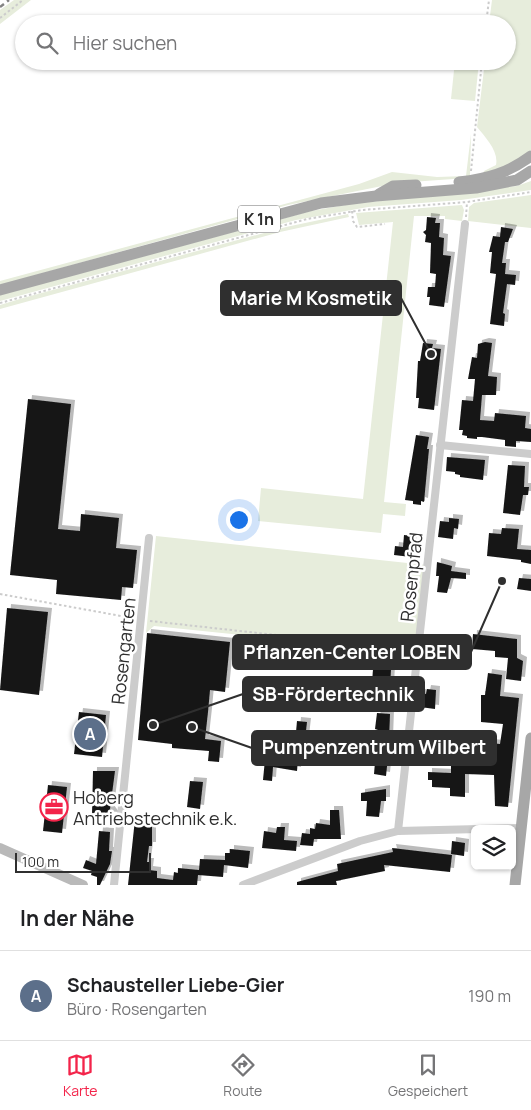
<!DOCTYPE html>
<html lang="de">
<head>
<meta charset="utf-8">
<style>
	:root { --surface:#fff; --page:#f2f2f2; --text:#202124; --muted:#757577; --line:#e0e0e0; --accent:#f3244a }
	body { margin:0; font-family:Manrope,sans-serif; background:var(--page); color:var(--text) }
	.controls { position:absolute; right:15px; bottom:15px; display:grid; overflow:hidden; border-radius:8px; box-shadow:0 1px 4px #0004 }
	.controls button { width:45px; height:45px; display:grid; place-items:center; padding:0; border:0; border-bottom:1px solid var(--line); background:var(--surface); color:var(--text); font:25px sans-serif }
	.scale { position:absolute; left:15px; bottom:12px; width:136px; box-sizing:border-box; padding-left:5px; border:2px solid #2f2f2f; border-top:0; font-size:14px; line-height:18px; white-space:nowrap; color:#2f2f2f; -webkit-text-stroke:4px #fff; paint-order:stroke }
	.you { position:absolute; left:238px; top:519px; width:18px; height:18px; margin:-12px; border:4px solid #fff; border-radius:50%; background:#1a73e8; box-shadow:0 0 0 8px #1a73e833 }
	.badge { display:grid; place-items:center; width:32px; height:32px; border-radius:50%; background:var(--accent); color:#fff; font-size:16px; font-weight:700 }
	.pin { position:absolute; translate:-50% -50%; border:2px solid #fff; box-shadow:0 1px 5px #0006 }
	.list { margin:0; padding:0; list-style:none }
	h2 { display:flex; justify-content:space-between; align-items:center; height:65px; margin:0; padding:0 20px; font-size:21px }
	h2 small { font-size:16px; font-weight:400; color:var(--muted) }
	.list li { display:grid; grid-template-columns:32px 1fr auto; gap:15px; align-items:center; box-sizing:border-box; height:90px; padding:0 20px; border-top:1px solid var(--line) }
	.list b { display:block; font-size:19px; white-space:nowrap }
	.list p { margin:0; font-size:16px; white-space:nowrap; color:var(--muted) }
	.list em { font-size:16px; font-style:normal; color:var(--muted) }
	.icon { flex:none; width:28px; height:28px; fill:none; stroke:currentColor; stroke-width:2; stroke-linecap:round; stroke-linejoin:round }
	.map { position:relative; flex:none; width:531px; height:885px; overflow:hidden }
	.search { position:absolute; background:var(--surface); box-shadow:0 1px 4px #0004; left:15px; right:15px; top:15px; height:55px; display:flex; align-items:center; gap:12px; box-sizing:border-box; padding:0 18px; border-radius:28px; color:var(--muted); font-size:19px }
	.sheet { height:155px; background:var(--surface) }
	nav { display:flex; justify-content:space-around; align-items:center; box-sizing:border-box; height:70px; border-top:1px solid var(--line); background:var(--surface); font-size:14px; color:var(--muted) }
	nav a { display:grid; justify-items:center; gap:2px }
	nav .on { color:var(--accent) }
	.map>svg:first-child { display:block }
</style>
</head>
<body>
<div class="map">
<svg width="531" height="885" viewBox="0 0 531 885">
	<defs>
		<filter id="shadow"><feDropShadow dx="4" dy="-4" stdDeviation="0" flood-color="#0004"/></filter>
	</defs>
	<rect width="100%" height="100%" fill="#fff"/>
	<!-- green -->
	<g fill="#e7eddc">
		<path d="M14 0H31L0 24V10Z"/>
		<path d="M492 0H531V150L511 164 483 174 484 171 496 165C499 151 485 137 477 127L485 61H507V24H489Z"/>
		<path d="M455 61H479L475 101 451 99Z"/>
		<path d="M471 134 470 175 467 178 397 183 288 205 0 285V281L359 184 392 172 437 177 466 176Z"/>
		<path d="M531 181V190L461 200 368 207 296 220 0 301V295L311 211 351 204 517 186Z"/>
		<path d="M531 195V228L468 221 469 207 474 203Z"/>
		<path d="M462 205 464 210 462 221 445 219V216H414L384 502 406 504 405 516 383 514 381 533 258 521 261 488 363 499 393 222 359 225 356 213Z"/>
		<path d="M348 214 349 217 280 232 0 309V305L23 298 286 227Z"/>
		<path d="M156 536 426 565 413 662 405 652 154 626 146 633Z"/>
	</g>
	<!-- building -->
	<g fill="#161616" filter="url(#shadow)">
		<path d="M427 217 436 218 435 223H440L439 237 444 238 443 255 451 256 444 307 429 305 430 297H427L428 287H435L436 274 430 273 431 243 425 242 426 235 423 232 426 230Z"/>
		<path d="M501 227 513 229 508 242H505L502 263H506L505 274 516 275 515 285 507 284 503 313 505 314 504 326 490 324 496 274 490 273 492 252H489L493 236 500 237Z"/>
		<path d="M485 342 492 343 488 376 497 377 496 395H482L480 420 494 421 495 413 526 416 525 428 531 429V442L516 441V447L505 446V440L482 437H477V439L467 438V436L462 435 463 430H459L462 400 473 401 475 379H468L472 357 477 358 478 344Z"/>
		<path d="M423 343 433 344 432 348 441 349 434 410 418 408 419 398H416L418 361H420Z"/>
		<path d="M28 399 71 404 58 529 80 531 81 514 119 518 116 548 137 550 133 588 122 587 121 600 56 594 57 580 10 575Z"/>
		<path d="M416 435 429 437 427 449H429L424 502 421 501V505L413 504V501L405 500Z"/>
		<path d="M447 457 485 460 483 480 460 477V475L455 474V472L446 471Z"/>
		<path d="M508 465 525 466 524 487H529L528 495H523L520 515 503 513Z"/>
		<path d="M449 518 459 519 458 529 454 528 453 539 438 537 440 521 449 522Z"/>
		<path d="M502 528 519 529 517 549 531 550V564L521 562V560L487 556 489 533 501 534Z"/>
		<path d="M404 535 413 536 411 557 394 555 395 546 403 547Z"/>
		<path d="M437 562 452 566 451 571 466 573V579L451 578 447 593 437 592 439 576H436Z"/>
		<path d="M519 578 531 579V591L517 589Z"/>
		<path d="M7 608 48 612 39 695 0 690Z"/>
		<path d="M147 633 230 642 225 692 210 690 208 712 205 739 221 741 219 762 208 761 209 751 172 748V744L138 740Z"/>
		<path d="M473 634 517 639V658L523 661 521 681 506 679 508 658 495 657V651L472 649Z"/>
		<path d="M373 669 391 670 390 687 372 683Z"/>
		<path d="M488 673 502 675 500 696 519 698 508 807 495 806 494 775 465 774V797L450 796V788L432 787V780H428V772L451 773V764L487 765 489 743 500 744 503 724 481 722V695H485Z"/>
		<path d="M427 689 436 690 435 709 420 707 421 693 426 694Z"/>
		<path d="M79 712 106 715 102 757 74 754Z"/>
		<path d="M377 713 390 714 389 741H387L386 757H388L386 776 374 774 375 762 368 761 370 748H376L378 730 375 729Z"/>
		<path d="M297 721 307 722 304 748 299 747 297 771 273 767 272 781 263 780 266 749 275 750 274 755 290 756 291 742 295 743Z"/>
		<path d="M93 771H115L110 809 115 816 92 814Z"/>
		<path d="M190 781 203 782 200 809 187 807Z"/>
		<path d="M48 785 67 787 62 833 43 831Z"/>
		<path d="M386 789V801H381L379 817 366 816 367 801H361V793Z"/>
		<path d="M330 810H339L341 839H314L313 846 300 845 302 833 310 834V828L315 829 316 823 330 825Z"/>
		<path d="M135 819 152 821V846H149L147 862H150L149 870 157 871V878L173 880 174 872 178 873V868L199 870 200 859 225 860V853H230V849L250 851 248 868 224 865 223 877 198 875 197 885H128Z"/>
		<path d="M277 827H285L284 840 297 841 296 851 262 848 264 831 276 833Z"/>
		<path d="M99 831 110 832 109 851H112L110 864 100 885H97V877L91 875 92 871 83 868 86 860 96 864Z"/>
		<path d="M452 841 465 843 464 856 451 854Z"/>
		<path d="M392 848 452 855 450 872 384 865 385 871 336 881 337 885H297V882L338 871 337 864 393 852Z"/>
	</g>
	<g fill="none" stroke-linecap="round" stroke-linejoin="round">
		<!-- path -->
		<g stroke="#ccc" stroke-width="2" stroke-dasharray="2.5 2.5" stroke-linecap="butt">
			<path d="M0 18 23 0"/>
			<path d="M486 24 489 0"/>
			<path d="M471 171 482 61"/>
			<path d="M352 211 353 221 357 227 385 224"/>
			<path d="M466 217 467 202"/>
			<path d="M0 303 307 219 362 210 467 202 531 192"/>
			<path d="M0 594 132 618"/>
			<path d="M150 621 411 650"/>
		</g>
		<!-- street -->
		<g stroke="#ccc" stroke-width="8">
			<path d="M440 445 531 454"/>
			<path d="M398 831 465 224"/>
			<path d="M114 885 149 538"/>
			<path d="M243 885 360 841 398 831 521 828"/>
		</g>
		<!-- secondary -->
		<path stroke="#b9b9b9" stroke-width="10" d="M0 848 83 885"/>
		<!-- primary -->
		<g stroke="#a7a7a7" stroke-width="11">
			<path d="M459 182C487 179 508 173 531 156"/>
			<path d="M379 194 393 186 416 185"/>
			<path d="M0 290 321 203 376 196 476 188 517 180 531 171"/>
			<path d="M515 885 531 738"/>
		</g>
		<!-- rail -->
		<path stroke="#848484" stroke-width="2.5" stroke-dasharray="5 4" stroke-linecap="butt" d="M0 7 9 0"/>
	</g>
	<!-- icons -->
	<defs>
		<g id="office-ring" transform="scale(1.4375)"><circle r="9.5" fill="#fff" stroke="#f3244a" stroke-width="1.5"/><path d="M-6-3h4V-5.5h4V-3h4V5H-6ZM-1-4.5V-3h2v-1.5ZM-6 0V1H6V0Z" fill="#f3244a"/></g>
	</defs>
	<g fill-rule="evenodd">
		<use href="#office-ring" x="54" y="807"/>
	</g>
	<g text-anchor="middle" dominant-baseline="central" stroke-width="5" stroke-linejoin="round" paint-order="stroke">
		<!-- shield labels -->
		<rect fill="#fff" stroke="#6d6d6d" stroke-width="1" x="238" y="205.5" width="42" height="27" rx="4"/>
		<g font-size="16" font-weight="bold" fill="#2f2f2f">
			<text x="259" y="219">K 1n</text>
		</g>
		<!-- street labels -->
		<g font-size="18" fill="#2f2f2f" stroke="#fff">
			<text transform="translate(411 577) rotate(-84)">Rosenpfad</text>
			<text transform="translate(123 651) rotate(-84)">Rosengarten</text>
		</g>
		<!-- poi labels -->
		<g font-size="18" fill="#2f2f2f" stroke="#fff" text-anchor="start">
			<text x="73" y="797">Hoberg<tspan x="73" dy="21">Antriebstechnik e.k.</tspan></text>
		</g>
	</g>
	<!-- callouts -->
	<path fill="none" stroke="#2f2f2f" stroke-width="2" d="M431 354L401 298M502 581L471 652M153 725L243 694M192 727L252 748"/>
	<g fill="#2f2f2f" stroke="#fff" stroke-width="2">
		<circle cx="431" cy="354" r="5"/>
		<circle cx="502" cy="581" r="5"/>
		<circle cx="153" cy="725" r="5"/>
		<circle cx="192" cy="727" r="5"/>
	</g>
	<g fill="#2f2f2f" stroke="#2f2f2f" stroke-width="2">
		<rect x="221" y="281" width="180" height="34" rx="5"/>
		<rect x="233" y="635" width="238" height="34" rx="5"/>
		<rect x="243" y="677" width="181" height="34" rx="5"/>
		<rect x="252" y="731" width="244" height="34" rx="5"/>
	</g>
	<g font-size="19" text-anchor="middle" font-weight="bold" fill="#fff">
		<text x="311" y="305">Marie M Kosmetik</text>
		<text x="352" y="659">Pflanzen-Center LOBEN</text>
		<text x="333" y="701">SB-Fördertechnik</text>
		<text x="374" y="754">Pumpenzentrum Wilbert</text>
	</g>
</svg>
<div class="controls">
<button><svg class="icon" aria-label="layers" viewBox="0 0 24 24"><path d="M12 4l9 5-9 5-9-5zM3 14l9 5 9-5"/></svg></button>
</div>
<div class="scale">100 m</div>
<div class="you"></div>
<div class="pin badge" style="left:90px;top:734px;background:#5c6f8a">A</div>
<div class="search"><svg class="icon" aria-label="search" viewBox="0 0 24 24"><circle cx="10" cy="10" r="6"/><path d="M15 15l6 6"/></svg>Hier suchen</div>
</div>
<section class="sheet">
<h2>In der Nähe<small></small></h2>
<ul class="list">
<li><span class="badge" style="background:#5c6f8a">A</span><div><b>Schausteller Liebe-Gier</b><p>Büro · Rosengarten</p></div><em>190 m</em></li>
</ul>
</section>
<nav>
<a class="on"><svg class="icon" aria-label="map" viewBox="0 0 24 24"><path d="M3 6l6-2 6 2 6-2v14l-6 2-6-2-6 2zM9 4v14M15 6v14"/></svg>Karte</a>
<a><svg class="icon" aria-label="directions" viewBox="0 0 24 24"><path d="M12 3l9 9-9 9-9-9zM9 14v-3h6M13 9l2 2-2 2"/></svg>Route</a>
<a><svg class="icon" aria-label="saved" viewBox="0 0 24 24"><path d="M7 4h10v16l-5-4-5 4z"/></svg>Gespeichert</a>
</nav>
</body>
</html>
